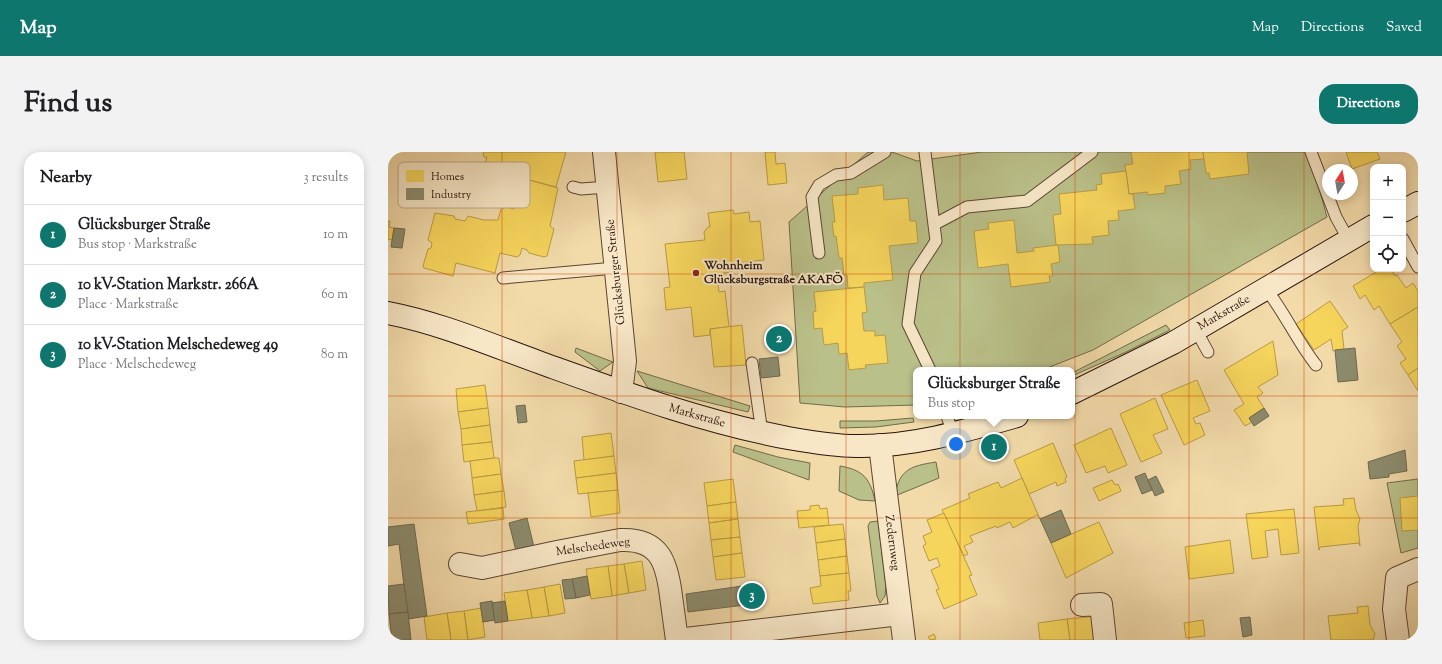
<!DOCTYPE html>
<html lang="en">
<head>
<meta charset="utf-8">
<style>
	:root { --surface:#fff; --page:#f2f2f2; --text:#202124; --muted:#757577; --line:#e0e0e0; --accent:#0f766e }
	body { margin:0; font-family:"Sorts Mill Goudy",serif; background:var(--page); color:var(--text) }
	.controls { position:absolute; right:12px; top:12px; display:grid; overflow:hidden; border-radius:8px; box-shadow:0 2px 10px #0003 }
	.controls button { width:36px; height:36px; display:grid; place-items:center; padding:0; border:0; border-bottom:1px solid var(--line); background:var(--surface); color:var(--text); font:20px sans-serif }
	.compass { position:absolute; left:934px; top:12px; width:36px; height:36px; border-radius:50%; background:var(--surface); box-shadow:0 2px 10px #0003; rotate:11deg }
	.you { position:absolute; left:568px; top:292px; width:14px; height:14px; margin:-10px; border:3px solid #fff; border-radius:50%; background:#1a73e8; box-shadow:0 0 0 6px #1a73e833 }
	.badge { display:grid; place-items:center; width:26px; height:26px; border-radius:50%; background:var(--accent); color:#fff; font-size:13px; font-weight:700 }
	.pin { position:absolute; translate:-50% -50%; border:2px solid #fff; box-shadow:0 1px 4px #0006 }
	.popup { position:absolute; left:525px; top:215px; width:162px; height:52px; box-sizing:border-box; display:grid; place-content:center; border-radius:8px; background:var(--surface); filter:drop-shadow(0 1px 3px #0005); font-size:13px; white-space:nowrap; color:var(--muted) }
	.popup b { font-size:15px; color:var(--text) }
	.popup::after { content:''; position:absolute; left:50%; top:100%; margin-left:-8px; border:8px solid transparent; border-top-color:var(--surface) }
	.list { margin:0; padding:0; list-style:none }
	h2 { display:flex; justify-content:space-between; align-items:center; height:52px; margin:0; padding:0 16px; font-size:17px }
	h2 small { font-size:13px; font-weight:400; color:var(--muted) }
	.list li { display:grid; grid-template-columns:26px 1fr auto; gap:12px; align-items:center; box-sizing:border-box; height:60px; padding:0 16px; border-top:1px solid var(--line) }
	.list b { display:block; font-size:15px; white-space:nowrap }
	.list p { margin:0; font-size:13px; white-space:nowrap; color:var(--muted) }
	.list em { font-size:13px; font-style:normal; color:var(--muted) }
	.icon { flex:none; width:22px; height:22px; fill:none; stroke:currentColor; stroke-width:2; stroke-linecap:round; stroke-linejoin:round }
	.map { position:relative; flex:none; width:1030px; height:488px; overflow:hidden; border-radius:16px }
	header { display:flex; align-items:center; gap:24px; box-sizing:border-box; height:56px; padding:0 20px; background:var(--accent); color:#fff }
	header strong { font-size:19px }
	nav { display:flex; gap:22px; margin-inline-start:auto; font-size:14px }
	.intro { display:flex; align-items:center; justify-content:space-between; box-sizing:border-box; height:96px; padding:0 24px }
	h1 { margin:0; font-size:28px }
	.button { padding:10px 18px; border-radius:16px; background:var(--accent); color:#fff; font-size:14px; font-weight:700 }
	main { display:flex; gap:24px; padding:0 24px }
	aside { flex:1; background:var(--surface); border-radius:16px; box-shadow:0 2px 10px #0003 }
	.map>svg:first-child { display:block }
</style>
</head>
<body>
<header>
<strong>Map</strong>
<nav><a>Map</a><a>Directions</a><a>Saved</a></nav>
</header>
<div class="intro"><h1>Find us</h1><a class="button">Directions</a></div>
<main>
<aside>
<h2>Nearby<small>3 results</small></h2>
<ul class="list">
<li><span class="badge">1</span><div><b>Glücksburger Straße</b><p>Bus stop · Markstraße</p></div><em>10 m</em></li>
<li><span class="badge">2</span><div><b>10 kV-Station Markstr. 266A</b><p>Place · Markstraße</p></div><em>60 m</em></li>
<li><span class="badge">3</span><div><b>10 kV-Station Melschedeweg 49</b><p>Place · Melschedeweg</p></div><em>80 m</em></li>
</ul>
</aside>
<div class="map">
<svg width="1030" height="488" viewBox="0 0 1030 488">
	<rect width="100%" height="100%" fill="#f2daa9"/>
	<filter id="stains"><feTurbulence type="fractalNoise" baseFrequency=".005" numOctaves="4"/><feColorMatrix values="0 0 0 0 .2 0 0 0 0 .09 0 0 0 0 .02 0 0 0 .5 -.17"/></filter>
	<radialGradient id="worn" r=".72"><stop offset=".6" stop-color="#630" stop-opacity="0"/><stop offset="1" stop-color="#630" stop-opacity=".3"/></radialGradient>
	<!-- green -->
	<g fill="#bac089" stroke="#726a4b">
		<path d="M480 0H504L529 9 594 0H921L939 65 705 198 654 218H528V253L457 255 412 251 401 70Z"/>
		<path d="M778 173 782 178 736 201 684 224V221Z"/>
		<path d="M188 196 225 210 212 219 187 200Z"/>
		<path d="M249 219 362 254 360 260 260 236Z"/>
		<path d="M525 266 526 270 488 275 452 276V269H488Z"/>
		<path d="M347 293 390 305 422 311 421 328 345 300Z"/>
		<path d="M548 310 551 326 507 344C511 317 523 314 548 310Z"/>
		<path d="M452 314C475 318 482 326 487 349L471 348 451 339Z"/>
		<path d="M1030 327V396L1013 401 999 331Z"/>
		<path d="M490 369 498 435 497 444 492 451 489 444 480 374 482 370Z"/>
	</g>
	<!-- homes -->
	<g fill="#f6d55c" stroke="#b99b44">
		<path d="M95 0H178L168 35 134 26 131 37 127 36 125 32 96 24 94 22 99 5H96Z"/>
		<path d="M267 0H296L299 27 270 30Z"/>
		<path d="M377 0H387L388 12 397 11 399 31 380 33Z"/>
		<path d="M743 0H815L816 7 802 8 803 17 791 19 793 32 777 34V41L760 43 759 40 741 42 737 13 745 12Z"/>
		<path d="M815 0H859L861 22 822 27 821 21H818Z"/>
		<path d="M958 0H989L992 7 964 17Z"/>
		<path d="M738 19 741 42H745L747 57 730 59 731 68 720 69 721 83 704 85 705 92 668 93 665 63 673 62 671 42 709 38 708 33 714 32 713 22Z"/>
		<path d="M134 26 170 36 162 74 166 77 159 104 156 105 141 101 139 98 134 96 132 103 129 105 112 101 107 121 68 111 65 124 36 116 35 114 40 97 43 96 44 91 40 88 47 61 66 64 67 67 77 69 80 64 96 68H110L113 57 118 55 126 57Z"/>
		<path d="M495 33 496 48 520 46 522 69H528L530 91 501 94 505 128 476 131V135L460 136 459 123H456L454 106H451L448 84 446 85 444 70H447L444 44 470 42V36Z"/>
		<path d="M345 58 346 62 361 60 362 70 372 69 376 108 349 111 343 120 329 122 331 140 337 139 341 175 322 177V183L306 185 303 155 278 158 276 136 282 135 277 92 317 88 316 80 320 75H322L320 61Z"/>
		<path d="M626 68 629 101 646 99 645 96 670 93 672 110 663 112 665 124H661L662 130 623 135 620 112 590 116 586 79 601 77 600 71Z"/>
		<path d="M0 69H2L1 75 6 76 4 88 0 87Z"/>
		<path d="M993 117H1003L1007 124 1009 123 1018 136 1025 131 1030 139V155L1002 172 991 154 986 158 977 143 972 147 965 134Z"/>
		<path d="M476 135 479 160 474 161 476 179H487V184L497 183 500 211 477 213 478 216 461 218 459 201 451 202 450 191 436 193 434 176 426 177 425 160 428 159 426 140Z"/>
		<path d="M942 149 960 175 954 179 956 197 945 199 943 187 926 198 908 172Z"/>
		<path d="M1030 155V216L1020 223 1012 211 1018 207 1009 194 1014 190 1002 172Z"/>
		<path d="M354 173 358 213 326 215 322 177Z"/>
		<path d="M398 177 400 196 383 198 381 178Z"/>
		<path d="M885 189 890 223 870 235 875 241 869 245 876 256 861 266 864 270 857 274 846 258 856 252 836 218Z"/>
		<path d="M1030 216V239L1020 223Z"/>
		<path d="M809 228 822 259 805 266 808 272 812 271 817 283 796 293 773 243Z"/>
		<path d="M97 233 100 256 70 260 68 237Z"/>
		<path d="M767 246 780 277 765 283 774 301 753 310 732 262Z"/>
		<path d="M100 256 102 273 73 277 70 260Z"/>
		<path d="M102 273 104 290 74 293 73 277Z"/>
		<path d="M723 276 739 313 720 321 717 314 698 321 686 293Z"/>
		<path d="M223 281 226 304 196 308 194 285Z"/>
		<path d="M104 290 106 306 76 310 74 293Z"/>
		<path d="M665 291 679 325 677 326 678 330 669 334 668 330 641 342 626 308Z"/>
		<path d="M226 304 228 321 188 326 186 309Z"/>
		<path d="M106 306H111L113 322 84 326 82 309Z"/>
		<path d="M228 321 230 338 190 342 188 326Z"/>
		<path d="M113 322 116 339 86 343 84 326Z"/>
		<path d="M634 326 652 367 649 363 625 376 622 370 609 376 608 374 582 384 585 390 576 394 580 402 576 404 554 358 582 346 580 342 610 330 613 336Z"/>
		<path d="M345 327 348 350 319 354 316 331Z"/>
		<path d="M724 328 727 333 730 332 733 339 711 349 705 336Z"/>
		<path d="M230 338 232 361 203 365 200 341Z"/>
		<path d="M116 339 118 355 89 359 86 343Z"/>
		<path d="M1030 344V378L1014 379 1012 346Z"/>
		<path d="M966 346 968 358 972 367 970 374 972 394 971 391 932 395 931 398 926 355 956 353 955 347Z"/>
		<path d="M348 350 350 367 321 371 319 354Z"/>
		<path d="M431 353 432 357 439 356 441 373 411 376 409 359 422 358V354Z"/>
		<path d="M115 356 116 367 80 372 78 360Z"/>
		<path d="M906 357 911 401 893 403 890 377 877 379 880 405 864 407 858 362Z"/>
		<path d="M556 361 584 423 581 424 589 443 556 457 548 438 551 437 543 418 552 414 549 406 541 409 535 394 538 392 535 384 544 380 539 368Z"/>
		<path d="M350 367 352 385 323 388 321 371Z"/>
		<path d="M711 370 725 401 678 426 663 391Z"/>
		<path d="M455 372 457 387 428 391 426 375Z"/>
		<path d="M352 385 354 401 325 405 323 388Z"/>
		<path d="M457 387 459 404 430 408 428 391Z"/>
		<path d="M842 388 846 421 801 427 797 395Z"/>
		<path d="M354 401 357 425 328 428 325 405Z"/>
		<path d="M459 404 461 421 432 424 430 408Z"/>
		<path d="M254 409 258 438 241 441 236 412Z"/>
		<path d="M236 412 241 441 224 444 220 414Z"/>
		<path d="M220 414 224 444 203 447 198 417Z"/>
		<path d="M461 421 463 439H460L461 448 425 452 422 436 433 434 432 424Z"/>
		<path d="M172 432 177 461 161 464 156 435Z"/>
		<path d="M371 432 375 454 357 456 354 434Z"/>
		<path d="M156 435 161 464 144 466 139 438Z"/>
		<path d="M139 438 144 466 120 469 116 441Z"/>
		<path d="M980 454 982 473 987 482 985 488H943L940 464 970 461 969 455Z"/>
		<path d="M93 456 97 485 80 488 76 459Z"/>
		<path d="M76 459 80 488H63L59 461Z"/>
		<path d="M59 461 63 488H39L36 465Z"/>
		<path d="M709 464 711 488H682L679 467Z"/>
		<path d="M679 467 682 488H652L650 471Z"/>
		<path d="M815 468 817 484 798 486 796 471Z"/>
		<path d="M546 482 548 487 542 488 540 485Z"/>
	</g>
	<!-- industry -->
	<g fill="#8c8c6e" stroke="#6f6851">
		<path d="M6 76 17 77 14 96 3 95Z"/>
		<path d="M967 196 970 228 950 230 947 198Z"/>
		<path d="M390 205 392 224 373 226 371 207Z"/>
		<path d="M137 253 139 270 130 271 128 254Z"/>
		<path d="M876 256 881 264 866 274 861 266Z"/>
		<path d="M1017 298 1019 319 1001 322V325L982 327 980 310Z"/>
		<path d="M757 321 764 338 754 342 747 325Z"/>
		<path d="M768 324 776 340 767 344 760 328Z"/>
		<path d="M673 358 683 382 663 391 652 367Z"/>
		<path d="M139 366 146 395 128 399 121 371Z"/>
		<path d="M26 372 39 464 20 467 11 392 0 394V375Z"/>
		<path d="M199 424 202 443 188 446 184 427Z"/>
		<path d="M184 427 188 446 177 447 174 428Z"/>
		<path d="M16 432 20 460 1 462 0 434Z"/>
		<path d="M354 434 357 453 300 460 298 442Z"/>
		<path d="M104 449 107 468 95 470 92 451Z"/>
		<path d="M117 449 120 469 107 471 104 451Z"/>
		<path d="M20 460 23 488H4L1 462Z"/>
		<path d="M862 465 864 483 855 485 852 466Z"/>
	</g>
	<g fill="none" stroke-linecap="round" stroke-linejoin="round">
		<!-- lane casing -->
		<g stroke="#5c4634" stroke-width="13">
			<g id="lane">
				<path d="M537 0 548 89 527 121 520 172 542 218"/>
				<path d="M923 0 948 65 960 87"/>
				<path d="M185 35 193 37 219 35"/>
				<path d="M547 72 579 55 639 49 704 0"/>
				<path d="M1015 87 1030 115"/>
				<path d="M431 101 424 45 431 33 448 23 463 21 497 0"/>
				<path d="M115 126 227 116"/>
				<path d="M878 137C897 161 909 189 928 213"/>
				<path d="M808 178 820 200"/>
				<path d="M364 211 374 281"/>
				<path d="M559 264 565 282"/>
			</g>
		</g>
		<!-- street casing -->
		<g stroke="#5c4634" stroke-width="24">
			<g id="street">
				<path d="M216 0 237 209 233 240"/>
				<path d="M492 293 516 488"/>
				<path d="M72 412 94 416 169 400 232 388C272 386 279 411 283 444 285 459 287 473 289 488"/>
				<path d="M694 453 713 452 717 488"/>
				<path d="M289 488 512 462"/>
				<path d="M1010 488 1006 457 1009 426 1030 417"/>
			</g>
		</g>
		<!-- secondary casing -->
		<g stroke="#2a150d" stroke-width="24">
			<g id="secondary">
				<path d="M1015 59 1030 51"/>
				<path d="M0 161C52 171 103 193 153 211 234 240 315 270 400 286 423 290 445 294 468 294 523 295 577 279 629 264"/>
				<path d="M684 241 785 191 985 74"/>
			</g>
		</g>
		<!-- lane -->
		<use href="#lane" stroke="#f7e7c7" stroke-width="11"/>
		<!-- street -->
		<use href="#street" stroke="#f7e7c7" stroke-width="22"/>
		<!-- secondary -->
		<use href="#secondary" stroke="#f7e7c7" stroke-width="22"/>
	</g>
	<!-- grid -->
	<path fill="none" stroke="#d5520c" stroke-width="1" stroke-opacity="0.55" d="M114 0V488M229 0V488M343 0V488M458 0V488M572 0V488M687 0V488M801 0V488M916 0V488M0 122H1030M0 244H1030M0 366H1030"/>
	<!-- markers -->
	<circle fill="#8f2418" stroke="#f7e7c7" stroke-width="1.5" cx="308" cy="121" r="4"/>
	<g text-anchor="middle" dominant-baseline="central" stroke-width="4" stroke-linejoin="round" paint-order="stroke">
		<!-- poi labels -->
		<g font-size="12" font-weight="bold" fill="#2a150d" stroke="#f7e7c7" text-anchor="start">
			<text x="316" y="114">Wohnheim<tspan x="316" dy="14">Glücksburgstraße AKAFÖ</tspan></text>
		</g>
		<!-- street labels -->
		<g font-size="12" fill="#2a150d" stroke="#f7e7c7">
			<text transform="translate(228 120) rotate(-96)">Glücksburger Straße</text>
			<text transform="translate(836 161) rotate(-30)">Markstraße</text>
			<text transform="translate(309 264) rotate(16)">Markstraße</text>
			<text transform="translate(504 391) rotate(83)">Zedernweg</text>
			<text transform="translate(205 395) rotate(-8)">Melschedeweg</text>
		</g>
	</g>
	<!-- legend -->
	<rect x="10" y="10" width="132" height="46" rx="6" fill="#f7e7c7" stroke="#baa88f" stroke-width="1"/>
	<rect x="18" y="18" width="18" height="12" fill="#f6d55c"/>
	<rect x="18" y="36" width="18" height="12" fill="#8c8c6e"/>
	<g font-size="11" fill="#2a150d">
		<text x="43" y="28">Homes</text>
		<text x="43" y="46">Industry</text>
	</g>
	<rect width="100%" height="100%" filter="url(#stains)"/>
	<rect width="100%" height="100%" fill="url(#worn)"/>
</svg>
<div class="controls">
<button>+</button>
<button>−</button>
<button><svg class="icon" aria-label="locate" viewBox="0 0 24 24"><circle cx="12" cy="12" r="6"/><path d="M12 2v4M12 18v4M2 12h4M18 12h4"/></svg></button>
</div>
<svg class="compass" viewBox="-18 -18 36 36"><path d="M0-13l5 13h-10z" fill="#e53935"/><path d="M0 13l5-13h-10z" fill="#757577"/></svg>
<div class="you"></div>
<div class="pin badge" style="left:606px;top:295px">1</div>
<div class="popup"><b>Glücksburger Straße</b>Bus stop</div>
<div class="pin badge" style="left:391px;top:187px">2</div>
<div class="pin badge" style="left:364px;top:444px">3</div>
</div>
</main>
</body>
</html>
